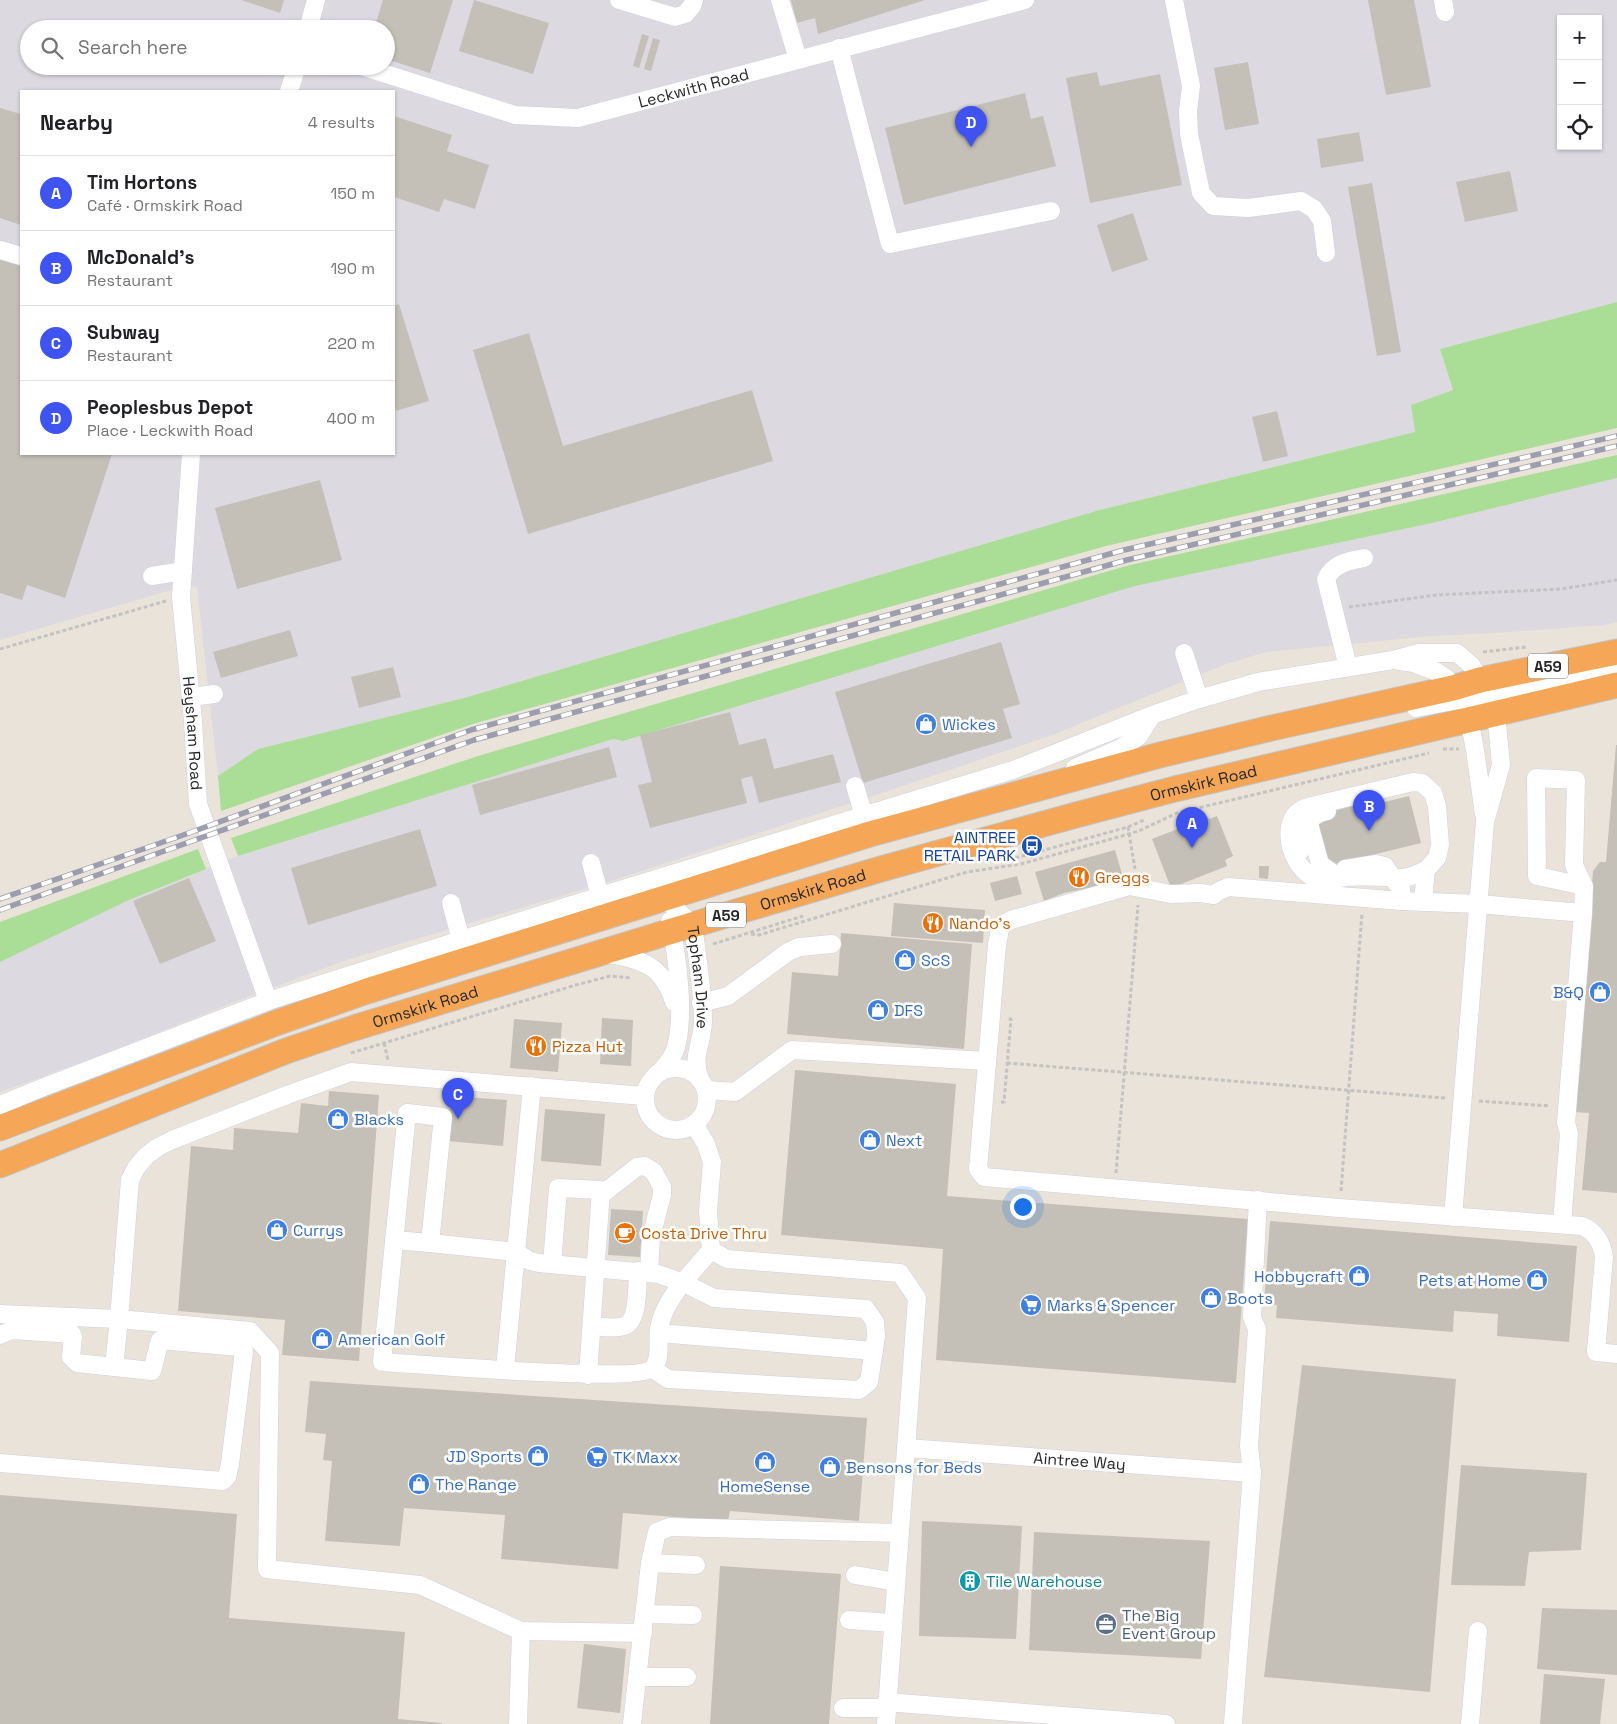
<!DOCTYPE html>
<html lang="en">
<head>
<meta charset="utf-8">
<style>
	:root { --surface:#fff; --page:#f6f6f6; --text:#202124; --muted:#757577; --line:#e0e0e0; --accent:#3e53f0 }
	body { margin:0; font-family:"Space Grotesk",sans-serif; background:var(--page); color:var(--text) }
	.controls { position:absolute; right:15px; top:15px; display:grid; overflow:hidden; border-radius:0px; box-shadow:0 1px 4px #0004 }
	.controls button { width:45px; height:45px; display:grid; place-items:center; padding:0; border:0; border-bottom:1px solid var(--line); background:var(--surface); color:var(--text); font:25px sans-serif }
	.you { position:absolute; left:1022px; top:1206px; width:18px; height:18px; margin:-12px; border:4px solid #fff; border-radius:50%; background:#1a73e8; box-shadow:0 0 0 8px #1a73e833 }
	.badge { display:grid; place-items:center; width:32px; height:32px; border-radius:50%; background:var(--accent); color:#fff; font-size:16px; font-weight:700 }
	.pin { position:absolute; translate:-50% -41px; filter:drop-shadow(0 1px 2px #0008) }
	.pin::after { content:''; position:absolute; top:26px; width:18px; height:15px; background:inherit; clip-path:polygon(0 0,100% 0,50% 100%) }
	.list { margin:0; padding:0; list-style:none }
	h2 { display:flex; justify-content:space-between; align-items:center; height:65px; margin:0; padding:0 20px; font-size:21px }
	h2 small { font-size:16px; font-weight:400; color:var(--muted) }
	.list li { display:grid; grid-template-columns:32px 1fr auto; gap:15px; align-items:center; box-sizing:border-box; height:75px; padding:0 20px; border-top:1px solid var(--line) }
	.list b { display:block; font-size:19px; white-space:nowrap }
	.list p { margin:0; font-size:16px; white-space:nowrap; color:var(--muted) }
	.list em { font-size:16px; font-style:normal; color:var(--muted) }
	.icon { flex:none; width:28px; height:28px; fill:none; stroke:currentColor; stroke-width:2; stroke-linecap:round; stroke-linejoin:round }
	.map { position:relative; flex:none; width:1617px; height:1724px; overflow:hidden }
	.search { position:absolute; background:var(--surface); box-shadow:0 1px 4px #0004; left:20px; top:20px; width:375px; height:55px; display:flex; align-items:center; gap:12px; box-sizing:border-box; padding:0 18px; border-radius:28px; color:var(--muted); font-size:19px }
	.panel { position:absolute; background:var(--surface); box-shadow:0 1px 4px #0004; left:20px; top:90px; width:375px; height:365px; border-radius:0px }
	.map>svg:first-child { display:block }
</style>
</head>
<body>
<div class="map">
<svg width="1617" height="1724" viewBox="0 0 1617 1724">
	<rect width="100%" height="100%" fill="#e9e3d9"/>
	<!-- industrial -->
	<g fill="#dcd9e1" fill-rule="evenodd">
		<path d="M0 0H1617V302L1440 349 1453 390 1411 405 1415 432 1096 511 464 698 258 749 218 776 197 586 164 592 0 640ZM1561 19H1598V146H1561ZM29 29H386V66H29ZM21 91H394V454H21Z"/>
		<path d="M1617 478V622L1604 625 1510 632 1431 636 1266 652 1226 664 1052 735 882 793 601 884 346 960 242 999 91 1059 0 1092V962L129 900 238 856 613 739 623 741 1135 586 1432 523Z"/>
	</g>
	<!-- green -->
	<g fill="#aade97">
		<path d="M1617 302V428L1106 546 473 724 221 811 218 776 258 749 464 698 1096 511 1415 432 1411 405 1453 390 1440 349Z"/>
		<path d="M1617 455V478L1432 523 1135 586 623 741 613 739 238 856 231 838 478 756 1126 566Z"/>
		<path d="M198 849 206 869 129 900 0 962V922Z"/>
	</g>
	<!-- building -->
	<g fill="#c4c0b8">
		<path d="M241 0H284L280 13Z"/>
		<path d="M383 0H453L430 73 386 59V29H374Z"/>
		<path d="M474 0 549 23 533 74 459 51Z"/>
		<path d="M791 0H925L818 34 815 18 797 23Z"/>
		<path d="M1368 0H1414L1431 87 1386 95Z"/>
		<path d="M642 34 649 36 639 68 633 66Z"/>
		<path d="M653 38 660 40 651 71 644 69Z"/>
		<path d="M1248 62 1259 124 1225 130 1214 68Z"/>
		<path d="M1097 72 1100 86 1160 74 1182 185 1090 203 1066 78Z"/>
		<path d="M1025 93 1031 119 1043 116 1056 166 904 205 885 128Z"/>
		<path d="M0 108 21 114V225L0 218Z"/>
		<path d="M394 116 452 135 447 151 489 165 475 209 444 199 439 212 394 197Z"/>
		<path d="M1359 132 1364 161 1321 168 1317 139Z"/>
		<path d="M1510 171 1518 211 1465 222 1456 182Z"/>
		<path d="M1372 183 1401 352 1377 356 1348 187Z"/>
		<path d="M1133 213 1148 260 1112 272 1097 225Z"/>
		<path d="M0 259 21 266V454H112L65 598 27 585 22 600 0 593Z"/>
		<path d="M399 304 429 401 396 411 394 404V305Z"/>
		<path d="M529 333 563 446 752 390 773 461 528 534 473 350Z"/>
		<path d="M1277 411 1288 456 1263 462 1252 417Z"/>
		<path d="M320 480 342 560 237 589 215 508Z"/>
		<path d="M290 630 298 656 221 678 213 652Z"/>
		<path d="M1001 642 1020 704 1003 709 1012 738 863 783 835 692Z"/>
		<path d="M393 667 401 697 359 708 351 677Z"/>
		<path d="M730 712 739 745 766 738 774 769 833 754 841 782 759 803 752 776 741 779 747 803 650 828 638 785 652 782 640 735Z"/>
		<path d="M1616 745H1617V1193L1582 1190 1589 1113 1574 1112 1593 871 1600 862H1606Z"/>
		<path d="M609 747 617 777 480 815 472 785Z"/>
		<path d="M1409 796 1421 843 1327 866 1317 819 1326 813 1371 801 1372 805Z"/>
		<path d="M1217 816 1233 856 1225 860 1227 866 1171 888 1152 839 1208 817 1209 819Z"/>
		<path d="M420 829 437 886 308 925 291 868Z"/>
		<path d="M1115 850 1124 881 1064 893 1044 901 1035 872Z"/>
		<path d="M1259 866H1269L1268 879 1259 878Z"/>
		<path d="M1017 876 1022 894 995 901 990 883Z"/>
		<path d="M189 878 216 941 160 964 133 901Z"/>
		<path d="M894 903 985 910 983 943 891 936Z"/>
		<path d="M841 933 972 944 964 1049 787 1034 792 972 838 976Z"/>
		<path d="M602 1018 633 1020 631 1066 600 1064Z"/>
		<path d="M514 1019 562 1023 558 1072 510 1068Z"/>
		<path d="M795 1070 956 1084 947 1196 1248 1219 1236 1383 936 1360 943 1249 781 1235Z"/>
		<path d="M329 1091 379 1095 359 1361 282 1355 285 1320 178 1311 191 1146 233 1150 234 1128 298 1133 301 1103 328 1106Z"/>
		<path d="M451 1096 507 1100 503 1146 447 1141Z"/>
		<path d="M545 1109 605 1114 601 1166 541 1161Z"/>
		<path d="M611 1209 643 1211 640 1257 608 1255Z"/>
		<path d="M1270 1221 1577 1246 1569 1342 1497 1336 1498 1314 1454 1311 1453 1332 1276 1318 1277 1305 1264 1304Z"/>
		<path d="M1302 1365 1456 1379 1430 1692 1264 1677Z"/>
		<path d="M310 1381 867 1418 859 1521 730 1511 728 1521 623 1513 618 1569 501 1559 505 1515 404 1508 400 1546 325 1541 332 1461 323 1460 326 1434 305 1432Z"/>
		<path d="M1461 1465 1587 1473 1581 1550 1529 1552 1525 1586 1451 1585Z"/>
		<path d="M0 1495 237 1514 229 1618 405 1632 398 1719 442 1723V1724H0Z"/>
		<path d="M922 1521 1022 1526 1016 1639 919 1636Z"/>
		<path d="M1034 1532 1210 1541 1201 1659 1029 1650Z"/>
		<path d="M720 1566 841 1574 829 1724H710Z"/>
		<path d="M1542 1608 1617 1610V1675L1537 1669Z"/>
		<path d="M584 1644 626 1649 620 1713 577 1708Z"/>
		<path d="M1544 1674 1605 1679 1600 1724H1540Z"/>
	</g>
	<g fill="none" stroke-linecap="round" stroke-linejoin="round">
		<!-- minor casing -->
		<g stroke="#ced0df" stroke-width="19">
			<g id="minor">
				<path d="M619 0 675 17 685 14 692 6 694 0"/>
				<path d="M780 0 798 59"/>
				<path d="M1174 0 1191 86 1188 111 1189 134 1201 193 1213 206 1248 208 1301 201 1314 209 1322 221 1326 253"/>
				<path d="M1443 0 1445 12"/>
				<path d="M308 29 316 0"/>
				<path d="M839 48 890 244 1051 211"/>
				<path id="s1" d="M361 66 515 115 578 118 1025 0"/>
				<path d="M289 91 297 66"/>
				<path d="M0 250 21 256"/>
				<path id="s2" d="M191 454 181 597 193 721 198 804 268 1001"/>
				<path d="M152 576 183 571"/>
				<path d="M1184 653 1199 699"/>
				<path d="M1399 661 1414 663 1437 672 1446 678 1453 688 1488 697 1617 669"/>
				<path d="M1348 667 1326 579C1334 563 1348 561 1364 558"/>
				<path d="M191 697 214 694"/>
				<path d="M1416 708 1459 700 1496 713 1501 765 1485 822 1453 1217"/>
				<path d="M1469 719 1475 750 1484 814"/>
				<path d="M1075 768 1123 747 1139 736 1152 715"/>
				<path d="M855 786 864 816"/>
				<path d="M1308 820 1320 864 1330 871"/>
				<path d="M1302 849 1299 834C1307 822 1313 814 1327 811"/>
				<path d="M591 863 600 896"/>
				<path d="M1345 869 1376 864 1385 866 1392 877C1405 880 1413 876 1426 870"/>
				<path id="s3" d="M665 899 693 925C697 956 703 990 703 1022 702 1044 691 1058 700 1079"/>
				<path d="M1402 901 1401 889 1392 877C1376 877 1360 876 1345 877 1338 878 1329 881 1322 880 1297 877 1282 838 1293 818 1298 809 1308 807 1316 805L1413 782 1422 783 1433 793 1437 806 1440 845 1437 858 1426 870 1423 902"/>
				<path d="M451 903 461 940"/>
				<path d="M1583 913 1584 886 1574 865 1576 780 1536 778 1537 876 1584 886"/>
				<path d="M605 954C640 958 663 965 674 1002"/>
				<path d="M701 1003 728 996 788 952 799 947 832 944"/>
				<circle cx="676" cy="1099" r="31"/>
				<path d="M662 1070C667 1064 673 1057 675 1050 686 1017 677 956 670 921"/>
				<path d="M532 1086 516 1252 430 1243 443 1117 407 1113 382 1362C416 1364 638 1383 653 1368 662 1359 657 1339 659 1328 665 1297 692 1273 711 1250"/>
				<path d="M706 1090 735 1092 792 1050 987 1061"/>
				<path d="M0 1105 44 1087 268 1001 600 896 1013 770 1152 715 1199 699 1258 682 1393 660 1419 653H1457L1471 665 1480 680"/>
				<path d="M694 1124 706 1144 712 1162 708 1211 711 1250 727 1259 900 1273 917 1298 886 1724"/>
				<path d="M601 1195 637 1167 645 1166 654 1172 662 1187V1195L651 1237 649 1272"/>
				<path d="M1562 1224 1569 1133 1566 1123 1583 913 1478 904 1402 901 1228 887 1217 892 1214 895 1201 893 1171 894 1129 886 1011 920 1003 924 1000 929 997 945 978 1169 984 1177 1339 1208 1582 1226C1595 1231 1602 1243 1604 1257L1596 1352 1617 1354"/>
				<path d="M394 1240 430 1243"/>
				<path d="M552 1264 558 1188 601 1190 588 1375"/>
				<path d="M0 1314 119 1319 250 1331 270 1353 267 1569 420 1585 521 1631 643 1633"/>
				<path d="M592 1326C601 1327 615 1329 624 1326 639 1322 637 1284 638 1271"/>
				<path d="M659 1333 874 1351"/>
				<path d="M0 1335 12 1330 72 1334 73 1337 71 1357 77 1363 152 1371 160 1340 239 1347 243 1348 244 1351 230 1464 227 1477 223 1481 0 1463"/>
				<path d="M114 1367 119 1319 130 1180 136 1168 146 1156 158 1147 172 1140 287 1095 351 1072 644 1096"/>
				<path d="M505 1369 516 1252 530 1261 539 1263 658 1274 684 1283 714 1298 866 1309 875 1322 876 1336 869 1382 859 1390 668 1379 653 1369"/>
				<path id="s4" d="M906 1448 1252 1473"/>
				<path d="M650 1563 696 1565"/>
				<path d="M855 1575 896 1582"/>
				<path d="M645 1614 693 1615"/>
				<path d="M849 1620 893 1623"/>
				<path d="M638 1677H687"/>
				<path d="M886 1702 1166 1724"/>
				<path d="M843 1708H886"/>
				<path d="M518 1724 521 1631"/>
				<path d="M632 1724 650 1563 657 1532 670 1527 900 1533"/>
				<path d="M1233 1724 1252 1473 1249 1446 1257 1329 1252 1317 1258 1200"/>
				<path d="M1470 1724 1478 1631"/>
			</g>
		</g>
		<!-- highway casing -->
		<g stroke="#c3c3c3" stroke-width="27">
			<g id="highway">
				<path d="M0 1128 276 1023 367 991 870 834 1160 755 1276 727 1453 688 1480 680 1617 652"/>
				<path id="s5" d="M0 1165 286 1051 354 1028 672 931 881 869 1076 815 1175 789 1617 685"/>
			</g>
		</g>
		<!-- path -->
		<g stroke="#c3c3c3" stroke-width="3" stroke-dasharray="4 2.5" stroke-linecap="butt">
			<path d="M1349 607 1436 595 1561 589 1617 580"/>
			<path d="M0 649 166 601"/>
			<path d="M1483 652 1526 647"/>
			<path d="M1443 749H1459"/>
			<path d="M1128 827 1135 869"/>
			<path d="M996 861 1019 857 1128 827 1144 820"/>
			<path d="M751 934 759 935 967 872 1021 864 1129 834 1141 830 1177 813 1429 753"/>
			<path d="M713 944 803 916"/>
			<path d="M384 1043 388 1060"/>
			<path d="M351 1053 576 985 610 976 631 978"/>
			<path d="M1007 1063 1445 1098"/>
			<path d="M1479 1101 1550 1106"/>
			<path d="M1001 1102H1004L1011 1019H1008"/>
			<path d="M1116 1173 1138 905"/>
			<path d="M1341 1191 1362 913"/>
		</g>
		<!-- minor -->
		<use href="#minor" stroke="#fff" stroke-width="18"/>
		<!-- highway -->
		<use href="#highway" stroke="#f5a757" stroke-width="25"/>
		<!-- rail casing -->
		<g stroke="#9c9eb0" stroke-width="5.5">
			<g id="rail">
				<path d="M0 899 189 833 471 730 1124 550 1617 436"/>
				<path d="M0 910 474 740 1127 560 1617 446"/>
			</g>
		</g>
		<!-- rail -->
		<use href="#rail" stroke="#fff" stroke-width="4" stroke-dasharray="11" stroke-linecap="butt"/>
	</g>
	<!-- icons -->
	<defs>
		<g id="shop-disc" transform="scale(1.125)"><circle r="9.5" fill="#3f7fe0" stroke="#fff"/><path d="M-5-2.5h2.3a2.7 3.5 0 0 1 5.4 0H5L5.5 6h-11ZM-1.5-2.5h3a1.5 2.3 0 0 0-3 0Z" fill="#fff"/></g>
		<g id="bus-disc" transform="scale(1.125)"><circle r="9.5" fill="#1a4fb4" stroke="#fff"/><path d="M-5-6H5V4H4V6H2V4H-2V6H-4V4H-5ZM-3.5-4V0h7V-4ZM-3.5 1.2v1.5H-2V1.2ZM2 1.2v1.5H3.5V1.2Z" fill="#fff"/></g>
		<g id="restaurant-disc" transform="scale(1.125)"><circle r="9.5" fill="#e8710a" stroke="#fff"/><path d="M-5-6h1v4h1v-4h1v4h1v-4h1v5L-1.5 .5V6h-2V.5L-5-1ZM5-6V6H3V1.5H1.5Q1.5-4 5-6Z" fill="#fff"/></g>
		<g id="cafe-disc" transform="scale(1.125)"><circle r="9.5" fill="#e8710a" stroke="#fff"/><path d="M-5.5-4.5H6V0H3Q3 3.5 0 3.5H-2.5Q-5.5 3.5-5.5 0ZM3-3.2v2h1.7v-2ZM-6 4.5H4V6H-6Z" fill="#fff"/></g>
		<g id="supermarket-disc" transform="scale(1.125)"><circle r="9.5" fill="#3f7fe0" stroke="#fff"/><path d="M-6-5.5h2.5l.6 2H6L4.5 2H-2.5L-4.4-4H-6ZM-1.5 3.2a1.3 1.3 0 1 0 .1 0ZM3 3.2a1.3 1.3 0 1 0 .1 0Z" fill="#fff"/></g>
		<g id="building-disc" transform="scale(1.125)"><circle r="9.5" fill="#0f9aa8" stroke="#fff"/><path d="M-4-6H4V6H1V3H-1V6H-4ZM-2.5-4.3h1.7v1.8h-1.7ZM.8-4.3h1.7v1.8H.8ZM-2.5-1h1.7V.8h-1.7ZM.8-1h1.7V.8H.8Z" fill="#fff"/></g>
		<g id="office-disc" transform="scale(1.125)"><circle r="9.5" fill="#5c6f8a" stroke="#fff"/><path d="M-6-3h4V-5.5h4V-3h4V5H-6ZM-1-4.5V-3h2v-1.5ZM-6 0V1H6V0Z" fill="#fff"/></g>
	</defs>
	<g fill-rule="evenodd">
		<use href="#shop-disc" x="926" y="724"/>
		<use href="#bus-disc" x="1032" y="846"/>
		<use href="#restaurant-disc" x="1079" y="877"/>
		<use href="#restaurant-disc" x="933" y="923"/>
		<use href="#shop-disc" x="905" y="960"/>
		<use href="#shop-disc" x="1600" y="992"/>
		<use href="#shop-disc" x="878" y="1010"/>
		<use href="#restaurant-disc" x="536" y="1046"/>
		<use href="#shop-disc" x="338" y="1119"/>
		<use href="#shop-disc" x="870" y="1140"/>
		<use href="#shop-disc" x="277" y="1230"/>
		<use href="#cafe-disc" x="625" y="1233"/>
		<use href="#shop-disc" x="1359" y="1276"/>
		<use href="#shop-disc" x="1537" y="1280"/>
		<use href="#shop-disc" x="1211" y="1298"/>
		<use href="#supermarket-disc" x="1031" y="1305"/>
		<use href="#shop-disc" x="322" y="1339"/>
		<use href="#shop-disc" x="538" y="1456"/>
		<use href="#supermarket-disc" x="597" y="1457"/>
		<use href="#shop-disc" x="765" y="1462"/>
		<use href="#shop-disc" x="830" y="1467"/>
		<use href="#shop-disc" x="419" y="1484"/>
		<use href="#building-disc" x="970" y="1581"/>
		<use href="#office-disc" x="1106" y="1624"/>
	</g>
	<g text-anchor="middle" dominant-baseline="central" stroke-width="5" stroke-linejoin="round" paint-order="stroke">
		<!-- shield labels -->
		<g fill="#fff" stroke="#686868" stroke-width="1">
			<rect x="1528" y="653.5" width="40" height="25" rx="4"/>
			<rect x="706" y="902.5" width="40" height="25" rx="4"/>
		</g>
		<g font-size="15" font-weight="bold" fill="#272727">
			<text x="1548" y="666">A59</text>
			<text x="726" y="915">A59</text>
		</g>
		<!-- street labels -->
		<g font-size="16" fill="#272727" stroke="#fff">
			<text stroke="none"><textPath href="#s1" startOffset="344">Leckwith Road</textPath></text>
			<text stroke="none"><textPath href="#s2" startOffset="280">Heysham Road</textPath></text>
			<text stroke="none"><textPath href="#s5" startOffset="1264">Ormskirk Road</textPath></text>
			<text stroke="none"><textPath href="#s5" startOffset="859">Ormskirk Road</textPath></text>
			<text stroke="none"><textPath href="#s3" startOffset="91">Topham Drive</textPath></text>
			<text stroke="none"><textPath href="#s5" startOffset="454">Ormskirk Road</textPath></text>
			<text stroke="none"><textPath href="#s4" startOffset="174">Aintree Way</textPath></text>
		</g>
		<!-- shop labels -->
		<g font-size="16" fill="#366cbe" stroke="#fff" text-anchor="start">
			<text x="942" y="724">Wickes</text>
			<text x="921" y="960">ScS</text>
			<text x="1584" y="992" text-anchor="end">B&amp;Q</text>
			<text x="894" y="1010">DFS</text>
			<text x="354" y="1119">Blacks</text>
			<text x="886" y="1140">Next</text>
			<text x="293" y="1230">Currys</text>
			<text x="1343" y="1276" text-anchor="end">Hobbycraft</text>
			<text x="1521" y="1280" text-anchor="end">Pets at Home</text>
			<text x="1227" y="1298">Boots</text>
			<text x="1047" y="1305">Marks &amp; Spencer</text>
			<text x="338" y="1339">American Golf</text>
			<text x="522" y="1456" text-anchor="end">JD Sports</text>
			<text x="613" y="1457">TK Maxx</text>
			<text x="846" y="1467">Bensons for Beds</text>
			<text x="435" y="1484">The Range</text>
			<text x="765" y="1486" text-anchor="middle">HomeSense</text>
		</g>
		<!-- transit labels -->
		<g font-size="16" fill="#164399" stroke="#fff" text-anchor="end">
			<text x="1016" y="837">AINTREE<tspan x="1016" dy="18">RETAIL PARK</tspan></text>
		</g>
		<!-- food labels -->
		<g font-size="16" fill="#c56008" stroke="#fff" text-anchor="start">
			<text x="1095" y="877">Greggs</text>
			<text x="949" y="923">Nando's</text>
			<text x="552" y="1046">Pizza Hut</text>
			<text x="641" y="1233">Costa Drive Thru</text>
		</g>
		<!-- culture labels -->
		<g font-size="16" fill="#0d838f" stroke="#fff" text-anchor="start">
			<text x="986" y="1581">Tile Warehouse</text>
		</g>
		<!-- service labels -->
		<g font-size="16" fill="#4e5e75" stroke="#fff" text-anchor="start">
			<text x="1122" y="1615">The Big<tspan x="1122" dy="18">Event Group</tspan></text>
		</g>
	</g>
</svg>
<div class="controls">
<button>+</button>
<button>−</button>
<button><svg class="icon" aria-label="locate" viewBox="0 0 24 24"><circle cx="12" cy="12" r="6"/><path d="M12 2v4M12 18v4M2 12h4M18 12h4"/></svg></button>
</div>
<div class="you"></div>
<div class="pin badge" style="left:1192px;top:848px">A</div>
<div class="pin badge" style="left:1369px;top:831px">B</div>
<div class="pin badge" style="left:458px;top:1119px">C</div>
<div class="pin badge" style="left:971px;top:147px">D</div>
<div class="search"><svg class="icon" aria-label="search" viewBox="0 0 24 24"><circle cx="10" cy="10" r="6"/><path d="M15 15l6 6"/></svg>Search here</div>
<section class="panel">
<h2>Nearby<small>4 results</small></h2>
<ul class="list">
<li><span class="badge">A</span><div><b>Tim Hortons</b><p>Café · Ormskirk Road</p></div><em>150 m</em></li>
<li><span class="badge">B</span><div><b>McDonald's</b><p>Restaurant</p></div><em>190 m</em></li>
<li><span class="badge">C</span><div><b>Subway</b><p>Restaurant</p></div><em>220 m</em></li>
<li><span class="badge">D</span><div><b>Peoplesbus Depot</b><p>Place · Leckwith Road</p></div><em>400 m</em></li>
</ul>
</section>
</div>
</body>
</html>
